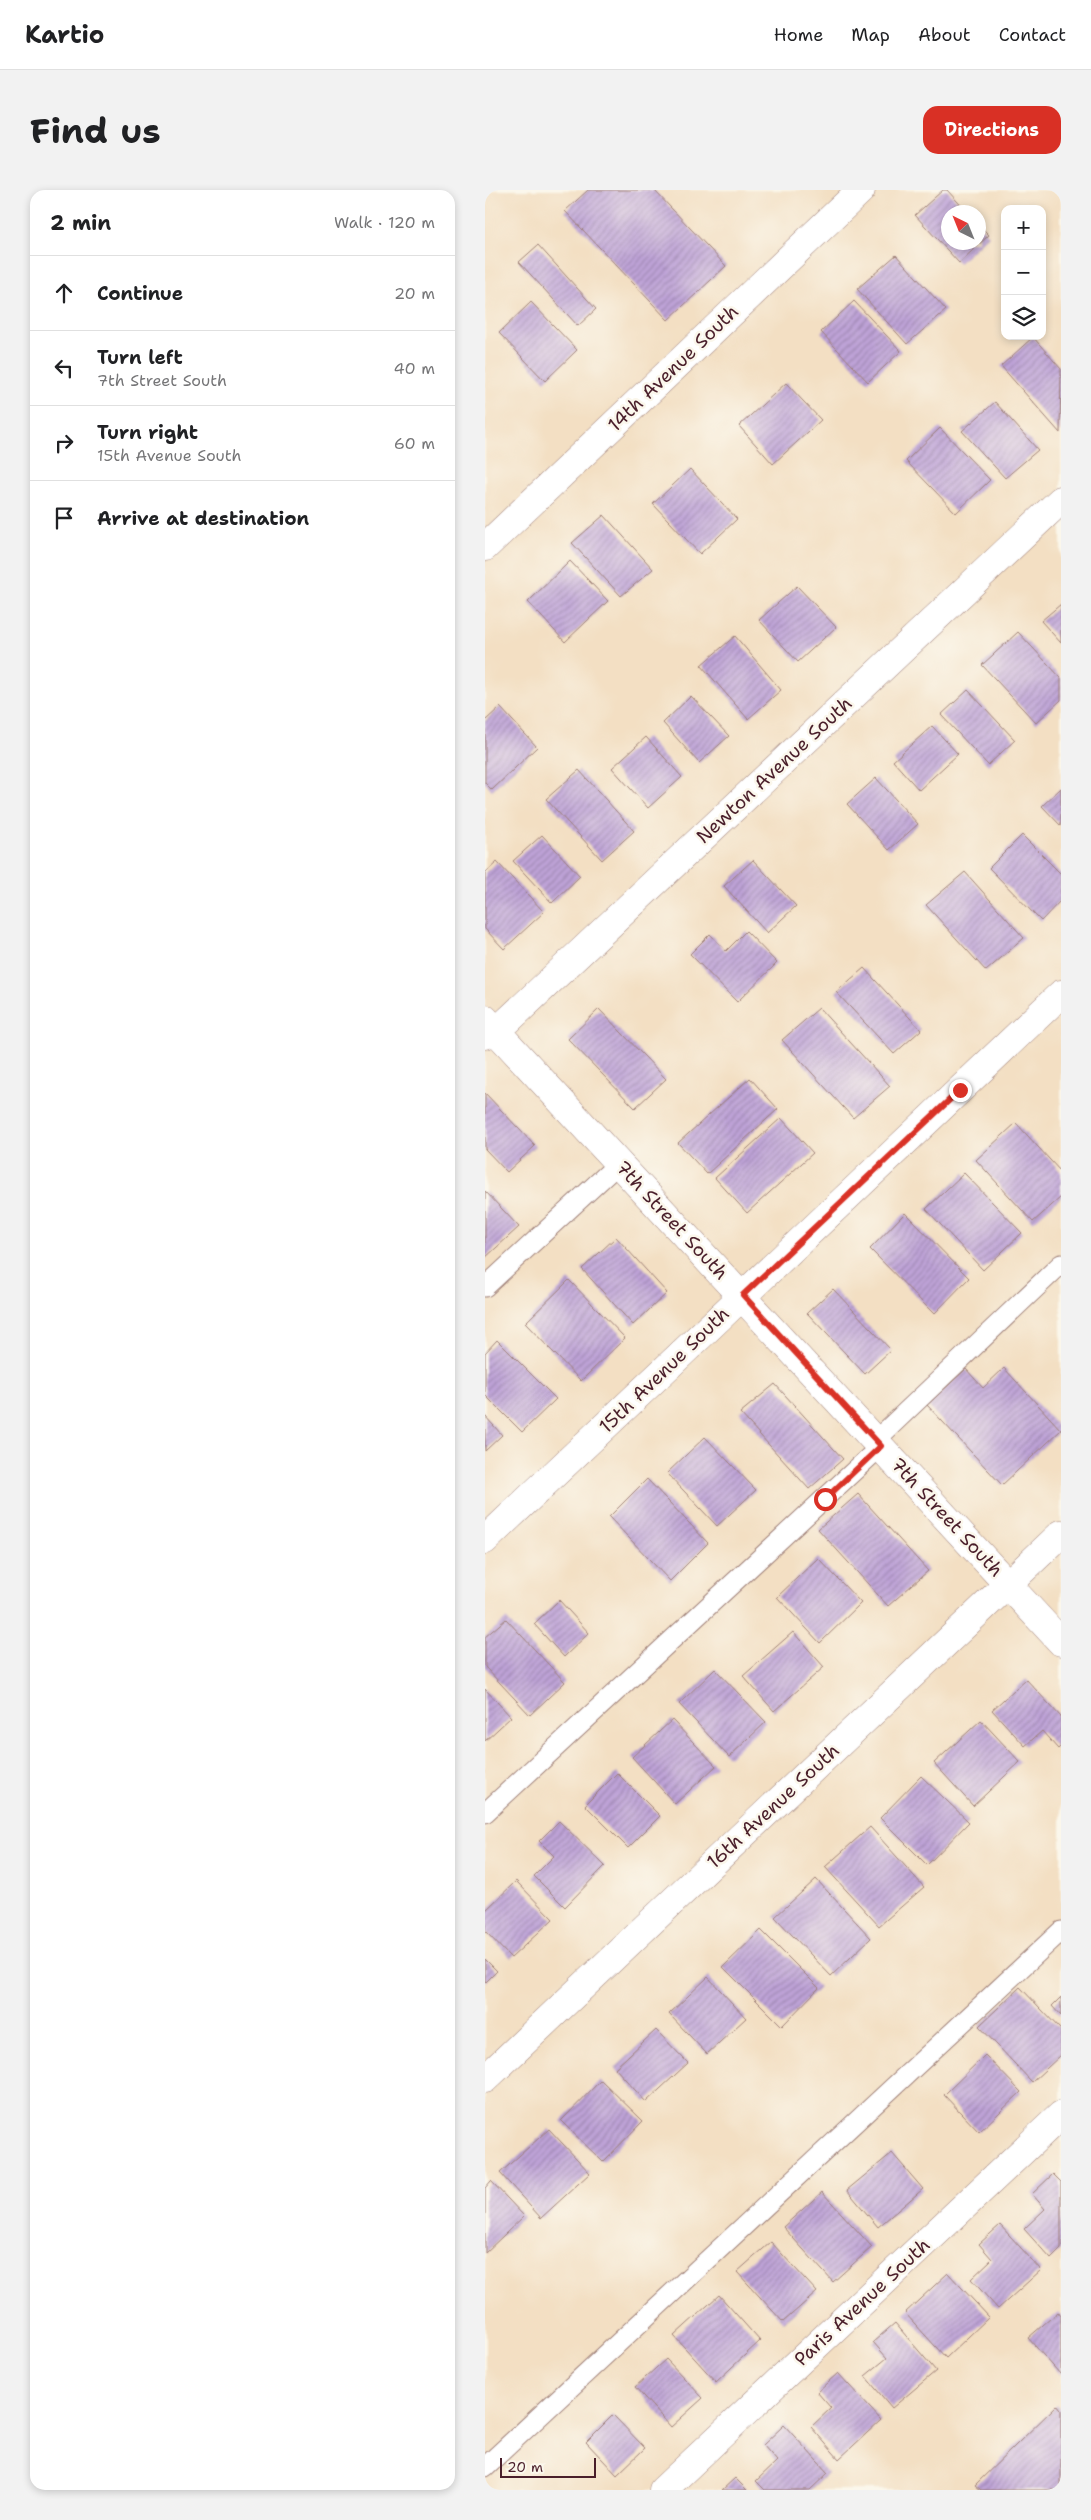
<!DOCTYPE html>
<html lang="en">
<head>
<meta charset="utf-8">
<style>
	:root { --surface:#fff; --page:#f2f2f2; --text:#202124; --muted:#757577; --line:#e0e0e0; --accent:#d93025 }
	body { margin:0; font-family:"Shantell Sans",sans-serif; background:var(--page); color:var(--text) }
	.controls { position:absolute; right:15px; top:15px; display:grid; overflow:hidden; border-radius:10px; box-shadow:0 2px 8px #0003 }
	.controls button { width:45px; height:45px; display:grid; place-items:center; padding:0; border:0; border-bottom:1px solid var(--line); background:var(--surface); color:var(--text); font:25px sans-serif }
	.compass { position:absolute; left:456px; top:15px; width:45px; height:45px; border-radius:50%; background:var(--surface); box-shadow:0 2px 8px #0003; rotate:317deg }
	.scale { position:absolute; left:15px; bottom:12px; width:96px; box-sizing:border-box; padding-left:5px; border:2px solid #4a1f2b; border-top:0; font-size:14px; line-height:18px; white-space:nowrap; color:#4a1f2b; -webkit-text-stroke:4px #fbf7ec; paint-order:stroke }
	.stop { position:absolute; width:15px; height:15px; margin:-11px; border:4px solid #d93025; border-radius:50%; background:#fff }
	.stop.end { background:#d93025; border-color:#fff; box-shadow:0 1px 5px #0008 }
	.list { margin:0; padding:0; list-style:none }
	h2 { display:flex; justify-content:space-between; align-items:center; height:65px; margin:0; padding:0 20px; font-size:21px }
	h2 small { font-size:16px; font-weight:400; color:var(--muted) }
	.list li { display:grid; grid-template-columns:32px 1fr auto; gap:15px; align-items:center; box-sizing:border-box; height:75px; padding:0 20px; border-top:1px solid var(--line) }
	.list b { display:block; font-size:19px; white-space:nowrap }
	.list p { margin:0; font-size:16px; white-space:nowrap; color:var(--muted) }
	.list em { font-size:16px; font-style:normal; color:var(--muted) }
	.icon { flex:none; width:28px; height:28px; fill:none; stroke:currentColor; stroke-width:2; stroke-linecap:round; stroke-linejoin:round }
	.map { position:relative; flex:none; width:576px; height:2300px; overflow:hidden; border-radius:15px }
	header { display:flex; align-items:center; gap:30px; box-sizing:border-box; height:70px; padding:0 25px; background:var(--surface); border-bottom:1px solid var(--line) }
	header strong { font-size:24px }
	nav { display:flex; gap:28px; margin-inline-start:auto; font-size:18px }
	.intro { display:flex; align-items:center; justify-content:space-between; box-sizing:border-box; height:120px; padding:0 30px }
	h1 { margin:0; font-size:35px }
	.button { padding:12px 22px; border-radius:15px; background:var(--accent); color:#fff; font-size:18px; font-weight:700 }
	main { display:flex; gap:30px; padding:0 30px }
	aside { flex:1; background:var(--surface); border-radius:15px; box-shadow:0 2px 8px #0003 }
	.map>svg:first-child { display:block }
</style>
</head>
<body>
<header>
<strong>Kartio</strong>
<nav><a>Home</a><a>Map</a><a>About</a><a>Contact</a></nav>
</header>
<div class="intro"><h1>Find us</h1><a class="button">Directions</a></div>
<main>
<aside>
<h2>2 min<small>Walk · 120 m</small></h2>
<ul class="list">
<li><svg class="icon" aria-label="ahead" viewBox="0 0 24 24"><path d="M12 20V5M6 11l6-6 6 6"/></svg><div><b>Continue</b></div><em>20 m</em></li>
<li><svg class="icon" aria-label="left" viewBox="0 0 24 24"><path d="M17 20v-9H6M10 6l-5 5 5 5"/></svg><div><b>Turn left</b><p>7th Street South</p></div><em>40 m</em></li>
<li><svg class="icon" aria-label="right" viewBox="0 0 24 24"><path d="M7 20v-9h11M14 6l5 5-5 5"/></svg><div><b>Turn right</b><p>15th Avenue South</p></div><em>60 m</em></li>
<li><svg class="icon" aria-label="arrive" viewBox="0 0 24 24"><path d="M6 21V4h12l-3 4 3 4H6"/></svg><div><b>Arrive at destination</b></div></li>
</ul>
</aside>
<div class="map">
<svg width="576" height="2300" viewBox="0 0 576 2300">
	<defs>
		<pattern id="building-hatch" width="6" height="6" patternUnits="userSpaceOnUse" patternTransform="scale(1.25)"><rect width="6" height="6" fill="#bea3d7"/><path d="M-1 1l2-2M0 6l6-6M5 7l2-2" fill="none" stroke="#9c84af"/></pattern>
	</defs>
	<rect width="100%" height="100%" fill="#fbf7ec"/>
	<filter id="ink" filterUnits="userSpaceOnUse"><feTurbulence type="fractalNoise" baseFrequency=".02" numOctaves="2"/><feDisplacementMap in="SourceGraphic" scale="10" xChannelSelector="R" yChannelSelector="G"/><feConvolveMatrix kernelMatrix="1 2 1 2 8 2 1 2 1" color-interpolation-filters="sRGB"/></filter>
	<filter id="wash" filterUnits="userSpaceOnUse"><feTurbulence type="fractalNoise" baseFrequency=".0096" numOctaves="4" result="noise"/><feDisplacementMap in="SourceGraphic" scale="20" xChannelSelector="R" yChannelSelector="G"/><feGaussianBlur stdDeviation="1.12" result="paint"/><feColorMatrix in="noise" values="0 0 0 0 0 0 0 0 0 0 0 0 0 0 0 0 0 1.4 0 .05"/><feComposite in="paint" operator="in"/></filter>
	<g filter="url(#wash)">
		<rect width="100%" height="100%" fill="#f3dfc3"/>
		<g id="blocks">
			<!-- building -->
			<g fill="url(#building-hatch)">
				<path d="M103 0H169L241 76 183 130 80 21Z"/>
				<path d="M458 0H462L482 22H463V52H493V34L504 45 474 73 430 25Z"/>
				<path d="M53 55 111 119 93 136 34 72Z"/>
				<path d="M411 65 461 120 422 154 372 99Z"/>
				<path d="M369 111 416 161 383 192 336 142Z"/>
				<path d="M46 112 92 160 60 191 14 143Z"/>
				<path d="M548 147 576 179 575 243 516 176Z"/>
				<path d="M301 193 336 230 288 274 254 236Z"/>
				<path d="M510 212 553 260 520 288 477 241Z"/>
				<path d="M455 238 505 290 471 323 421 271Z"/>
				<path d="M205 279 252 329 215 364 168 314Z"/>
				<path d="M119 325 168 379 136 406 87 353Z"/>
				<path d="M85 371 123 411 80 452 43 412Z"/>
				<path d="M312 396 351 437 313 472 274 430Z"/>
				<path d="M576 414V453L556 431Z"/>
				<path d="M533 442 576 488V510L551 533 497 475Z"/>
				<path d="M250 446 296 500 263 529 216 475Z"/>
				<path d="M483 500 530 550 503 575 456 525Z"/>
				<path d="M206 506 244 546 214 573 178 533Z"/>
				<path d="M15 517 52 557 7 600 0 593V531Z"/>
				<path d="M447 536 473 564 434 600 408 571Z"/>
				<path d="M161 547 197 587 163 618 127 578Z"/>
				<path d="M94 580 149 641 117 670 61 609Z"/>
				<path d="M391 588 433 634 404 660 362 614Z"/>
				<path d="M576 598V636L557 616Z"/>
				<path d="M57 645 95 686 67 713 28 671Z"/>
				<path d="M537 645 576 684V710L556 731 504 678Z"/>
				<path d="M268 670 311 716 282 743 239 696Z"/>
				<path d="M12 672 59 722 19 759 0 739V683Z"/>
				<path d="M480 682 539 748 501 781 441 715Z"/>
				<path d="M261 741 292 773 252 812 205 764 225 744 241 761Z"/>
				<path d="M379 778 436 840 409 864 351 802Z"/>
				<path d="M334 818 405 896 368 928 297 850Z"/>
				<path d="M114 819 181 889 150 918 83 849Z"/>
				<path d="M265 888 293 919 222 984 193 953Z"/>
				<path d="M0 903 50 956 22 982 0 959Z"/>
				<path d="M296 928 328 963 262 1023 230 988Z"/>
				<path d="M531 933 576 982V1007L548 1032 491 970Z"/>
				<path d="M479 983 537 1043 498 1080 441 1019Z"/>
				<path d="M0 1001 34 1037 0 1068Z"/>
				<path d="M420 1023 484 1088 449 1124 385 1059Z"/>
				<path d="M131 1047 182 1103 148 1135 97 1079Z"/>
				<path d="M84 1090 140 1148 96 1191 40 1133Z"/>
				<path d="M348 1099 406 1160 380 1184 322 1123Z"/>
				<path d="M12 1150 71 1209 37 1242 0 1205V1163Z"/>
				<path d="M519 1178 576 1240 517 1295 442 1215 481 1179 498 1198Z"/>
				<path d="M290 1194 358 1269 324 1299 255 1223Z"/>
				<path d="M0 1226 17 1245 0 1261Z"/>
				<path d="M220 1247 271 1300 232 1336 182 1283Z"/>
				<path d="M162 1289 223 1353 185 1391 124 1327Z"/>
				<path d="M373 1304 443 1381 403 1416 333 1339Z"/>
				<path d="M333 1368 376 1413 335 1453 292 1407Z"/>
				<path d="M74 1410 104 1443 79 1467 49 1434Z"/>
				<path d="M21 1429 80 1492 45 1525 0 1477V1447Z"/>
				<path d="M308 1442 339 1477 289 1521 258 1486Z"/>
				<path d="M230 1479 281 1532 244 1567 194 1514Z"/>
				<path d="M541 1489 576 1527V1556L573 1559 557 1541 540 1556 507 1520Z"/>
				<path d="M0 1499 26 1527 0 1551Z"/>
				<path d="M187 1530 231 1576 190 1614 147 1567Z"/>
				<path d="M496 1530 535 1572 488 1616 449 1573Z"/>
				<path d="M132 1583 175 1626 143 1658 100 1615Z"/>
				<path d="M436 1586 484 1632 442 1675 395 1628Z"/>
				<path d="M74 1631 120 1676 80 1717 49 1686 69 1666 54 1651Z"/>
				<path d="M385 1637 439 1697 394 1736 340 1677Z"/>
				<path d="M331 1689 386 1748 346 1786 290 1727Z"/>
				<path d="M31 1691 68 1729 26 1768 0 1741V1721Z"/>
				<path d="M276 1740 334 1798 297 1836 238 1777Z"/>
				<path d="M0 1769 12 1781 0 1793Z"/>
				<path d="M223 1787 261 1828 222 1864 184 1824Z"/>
				<path d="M535 1797 576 1840V1865L547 1892 494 1836Z"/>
				<path d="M576 1807V1826L567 1816Z"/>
				<path d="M171 1840 203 1873 161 1912 130 1878Z"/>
				<path d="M500 1865 536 1902 494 1942 459 1905Z"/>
				<path d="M116 1890 158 1931 118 1972 76 1931Z"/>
				<path d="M64 1939 105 1983 56 2028 15 1983Z"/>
				<path d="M407 1963 438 1999 393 2037 362 2000Z"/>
				<path d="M568 1984 576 1992V2059L566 2069 539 2039 560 2019 547 2004Z"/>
				<path d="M6 1991 39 2026 0 2063V1998Z"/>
				<path d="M337 2002 387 2057 348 2092 298 2037Z"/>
				<path d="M515 2035 556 2080 513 2119 486 2089 507 2069 494 2054Z"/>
				<path d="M286 2052 332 2102 298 2132 252 2082Z"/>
				<path d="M463 2083 504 2127 461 2168 420 2123Z"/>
				<path d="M234 2105 275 2151 231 2192 189 2146Z"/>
				<path d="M573 2122 576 2126V2185L543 2148Z"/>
				<path d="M410 2133 451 2181 407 2218 380 2186 402 2168 388 2152Z"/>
				<path d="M181 2169 218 2208 186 2237 150 2197Z"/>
				<path d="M353 2183 396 2230 354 2269 326 2237 346 2218 332 2202Z"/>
				<path d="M572 2215 576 2220V2300H496L490 2295Z"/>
				<path d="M128 2225 160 2258 132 2285 101 2252Z"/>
				<path d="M299 2235 343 2283 325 2300H280L271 2291 292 2271 278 2255Z"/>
				<path d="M250 2288 262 2300H237Z"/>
			</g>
		</g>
	</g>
	<g filter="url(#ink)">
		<use href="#blocks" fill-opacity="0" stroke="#9e7f77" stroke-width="1"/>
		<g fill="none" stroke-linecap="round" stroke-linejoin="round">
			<!-- service casing -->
			<g stroke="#9e7f77" stroke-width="21">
				<g id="service">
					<path d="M0 1097 134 973"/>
					<path d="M391 1250 576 1074"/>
					<path d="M0 1623 396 1256"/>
					<path d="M0 2277 576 1741"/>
				</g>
			</g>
			<!-- minor casing -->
			<g stroke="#9e7f77" stroke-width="29">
				<g id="minor">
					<path d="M0 357 376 0"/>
					<path d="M0 829 576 1452"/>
					<path d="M0 845 12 841 576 310"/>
					<path d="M0 1350 576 804"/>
					<path d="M0 1889 576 1344"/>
					<path d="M178 2300 576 1925"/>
				</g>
			</g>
			<!-- service -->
			<use href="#service" stroke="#fff" stroke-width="19"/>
			<!-- minor -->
			<use href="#minor" stroke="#fff" stroke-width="28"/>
		</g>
	</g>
	<g fill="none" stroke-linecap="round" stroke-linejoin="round" filter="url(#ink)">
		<!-- route -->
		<path stroke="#d93025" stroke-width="6" d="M340 1309 396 1256 258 1105 475 900"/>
	</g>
	<g text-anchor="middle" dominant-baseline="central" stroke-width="5" stroke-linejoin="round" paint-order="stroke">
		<!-- street labels -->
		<g font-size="19" fill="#4a1f2b" stroke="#fbf7ec">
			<text transform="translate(188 178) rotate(-44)">14th Avenue South</text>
			<text transform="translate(289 580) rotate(-43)">Newton Avenue South</text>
			<text transform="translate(187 1030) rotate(47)">7th Street South</text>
			<text transform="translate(179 1180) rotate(-44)">15th Avenue South</text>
			<text transform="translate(462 1327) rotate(47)">7th Street South</text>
			<text transform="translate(288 1616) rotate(-43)">16th Avenue South</text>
			<text transform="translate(377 2112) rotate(-43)">Paris Avenue South</text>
		</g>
	</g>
</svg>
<div class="controls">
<button>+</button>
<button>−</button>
<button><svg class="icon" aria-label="layers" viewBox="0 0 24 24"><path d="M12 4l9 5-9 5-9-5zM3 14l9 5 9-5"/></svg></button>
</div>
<svg class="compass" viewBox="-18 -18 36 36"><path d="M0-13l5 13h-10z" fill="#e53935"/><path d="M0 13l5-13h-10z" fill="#757577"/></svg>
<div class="scale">20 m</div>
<div class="stop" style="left:340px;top:1309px"></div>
<div class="stop end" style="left:475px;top:900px"></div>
</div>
</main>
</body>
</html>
